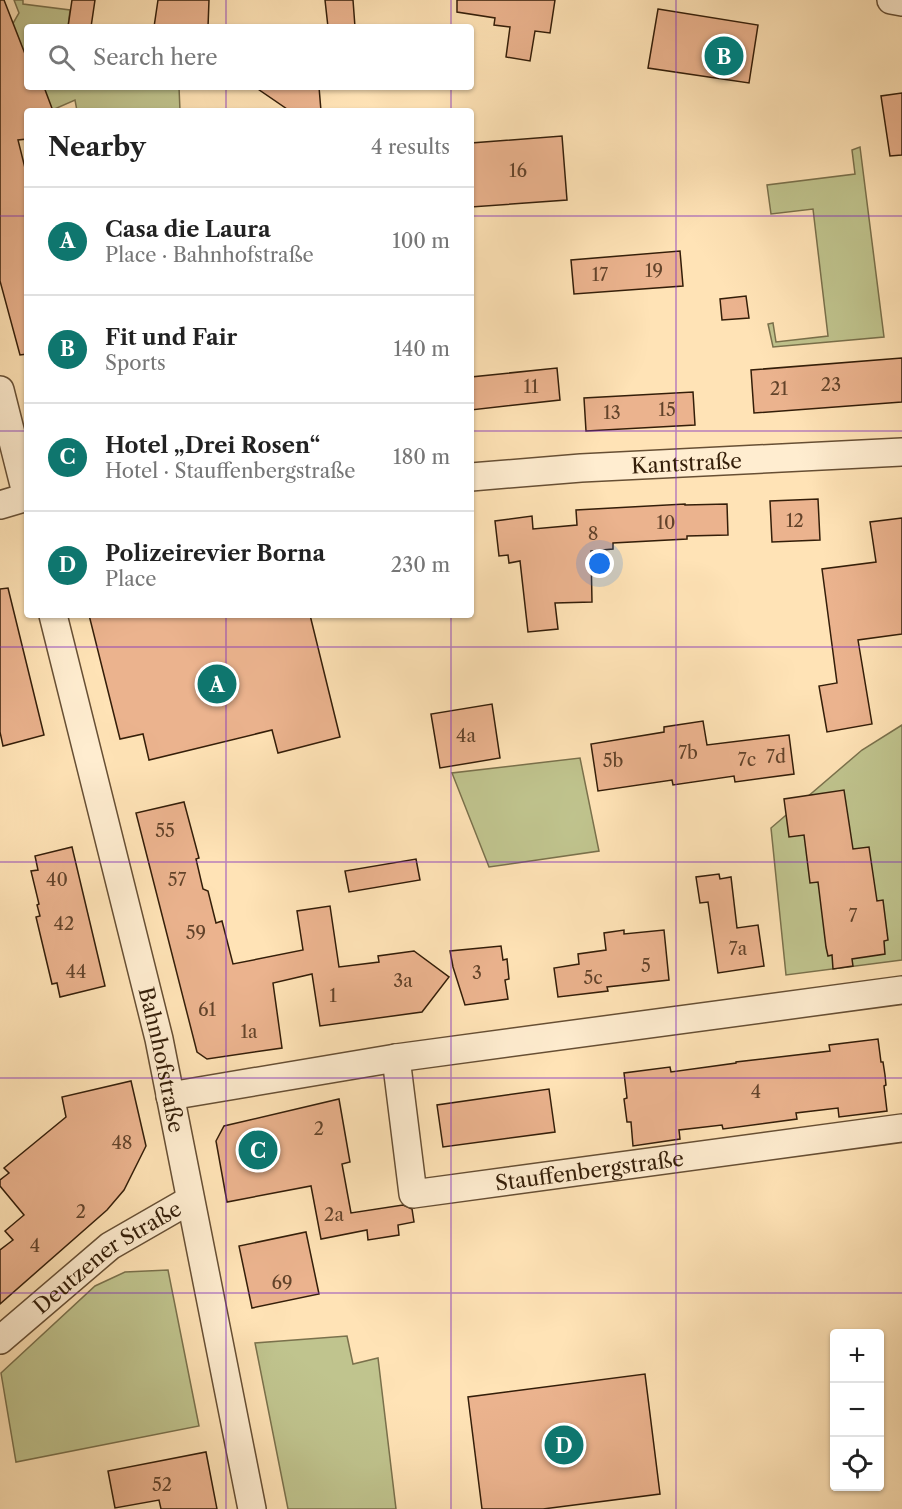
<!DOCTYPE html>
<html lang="en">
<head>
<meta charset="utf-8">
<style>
	:root { --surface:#fff; --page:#f2f2f2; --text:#222; --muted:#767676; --line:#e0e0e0; --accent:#0f766e }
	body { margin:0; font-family:"Libre Caslon Text",serif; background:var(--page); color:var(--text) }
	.controls { position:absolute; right:18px; bottom:18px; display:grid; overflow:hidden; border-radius:6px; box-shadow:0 2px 4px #0004 }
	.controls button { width:54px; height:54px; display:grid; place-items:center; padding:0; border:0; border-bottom:2px solid var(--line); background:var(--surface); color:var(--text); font:30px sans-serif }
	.you { position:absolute; left:600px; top:564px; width:21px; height:21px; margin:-15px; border:4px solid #fff; border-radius:50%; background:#1a73e8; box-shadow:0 0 0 9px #1a73e833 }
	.badge { display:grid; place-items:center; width:39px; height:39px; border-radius:50%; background:var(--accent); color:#fff; font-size:20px; font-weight:700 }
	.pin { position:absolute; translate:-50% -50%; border:3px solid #fff; box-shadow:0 2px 6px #0006 }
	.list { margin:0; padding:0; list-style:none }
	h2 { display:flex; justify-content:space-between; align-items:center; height:78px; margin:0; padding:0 24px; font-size:26px }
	h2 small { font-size:20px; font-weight:400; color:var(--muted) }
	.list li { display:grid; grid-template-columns:39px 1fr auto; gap:18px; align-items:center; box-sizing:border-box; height:108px; padding:0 24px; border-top:2px solid var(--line) }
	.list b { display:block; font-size:22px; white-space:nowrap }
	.list p { margin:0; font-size:20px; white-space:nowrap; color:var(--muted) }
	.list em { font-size:20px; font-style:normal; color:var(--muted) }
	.icon { flex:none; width:33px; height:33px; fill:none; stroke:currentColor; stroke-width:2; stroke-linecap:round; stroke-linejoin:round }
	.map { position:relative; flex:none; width:902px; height:1509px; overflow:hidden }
	.search { position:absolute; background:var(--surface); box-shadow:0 2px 4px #0004; left:24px; top:24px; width:450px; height:66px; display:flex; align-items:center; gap:15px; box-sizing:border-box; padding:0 21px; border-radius:6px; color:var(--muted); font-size:22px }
	.panel { position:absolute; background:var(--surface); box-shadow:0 2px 4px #0004; left:24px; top:108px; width:450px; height:510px; border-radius:6px }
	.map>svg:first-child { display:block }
</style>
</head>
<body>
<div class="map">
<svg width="902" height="1509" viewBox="0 0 902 1509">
	<rect width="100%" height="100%" fill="#ffe3b6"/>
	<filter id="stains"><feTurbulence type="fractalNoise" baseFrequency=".00333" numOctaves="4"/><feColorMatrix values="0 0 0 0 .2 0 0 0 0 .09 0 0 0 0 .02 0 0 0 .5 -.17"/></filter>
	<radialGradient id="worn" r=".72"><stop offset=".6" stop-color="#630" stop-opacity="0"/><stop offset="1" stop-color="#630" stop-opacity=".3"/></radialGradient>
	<!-- green -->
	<g fill="#c0c48e" stroke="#7a714c" stroke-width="1.5">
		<path d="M14 0H23V4L70 10 68 27H27V59L12 25 19 13Z"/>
		<path d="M44 87H179L180 111H77L75 100 50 111H27L0 91 21 99Z"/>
		<path d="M860 147 884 337 773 347 768 324 773 323 776 342 828 336 813 209 771 214 767 185 855 174 852 150Z"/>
		<path d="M902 725V960L786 975 771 828 862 750Z"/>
		<path d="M580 758 599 851 489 867 452 773Z"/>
		<path d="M168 1270 199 1426 16 1462 1 1373 95 1286 125 1272Z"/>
		<path d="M347 1336 353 1364 378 1358 396 1509H288L255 1343Z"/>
	</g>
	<!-- building -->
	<g fill="#ebb38e" stroke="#341e09" stroke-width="1.5">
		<path d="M0 0H4L27 59V87H44L53 111H27V139L18 140 27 176V354L20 355 0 281Z"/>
		<path d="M72 0H95L91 27H68Z"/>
		<path d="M158 0H209L208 27H154Z"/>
		<path d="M325 0H353L355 27H328Z"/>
		<path d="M457 0H555L550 33 535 31 530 61 506 57 510 27 494 25 495 18 457 12Z"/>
		<path d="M658 9 758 25 749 83 648 68Z"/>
		<path d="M255 87H319L321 111H290Z"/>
		<path d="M902 93V155L890 156 881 96Z"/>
		<path d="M562 136 567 200 471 207V143Z"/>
		<path d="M680 251 683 286 574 294 571 260Z"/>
		<path d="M746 296 749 318 722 320 720 299Z"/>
		<path d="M902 358V402L754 413 751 370Z"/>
		<path d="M557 368 560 400 471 410V377Z"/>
		<path d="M693 392 695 425 586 431 584 398Z"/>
		<path d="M818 499 820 540 772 542 770 501Z"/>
		<path d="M685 504V505L727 504 728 535 687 536V539L613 543V549L591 551 592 602 555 603 558 629 528 632 520 561 509 563 508 555 499 556 495 521 532 516 533 529 577 525 576 510Z"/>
		<path d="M902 518V634L858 640 872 724 827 732 819 686 837 683 822 569 876 562 870 522Z"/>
		<path d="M8 588 44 735 3 746 0 732V589Z"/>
		<path d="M89 615H310L340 737 278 753 272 730 149 760 143 734 120 739Z"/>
		<path d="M492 704 500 758 440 768 431 714Z"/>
		<path d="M703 721 707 745 789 735 794 774 735 782 734 776 673 785 672 780 598 791 591 744 664 732V727Z"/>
		<path d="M844 790 853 849 869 847 877 901 883 900 888 940 884 941 885 954 852 959 853 966 833 969 832 955 828 956 826 947 818 882 810 883 804 835 789 837 784 799Z"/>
		<path d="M184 802 199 858 196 859 203 889 208 891 216 923 222 921 233 964 303 950 297 911 330 906 339 967 379 962 378 956 414 951 449 977 422 1012 320 1026 312 974 273 983 282 1048 207 1059 197 1052 136 813Z"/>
		<path d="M72 847 105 986 60 997 57 983 52 984 36 917 40 916 37 905 39 904 31 871 38 870 35 856Z"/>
		<path d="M416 859 420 880 349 892 345 871Z"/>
		<path d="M719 874 720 879 731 877 737 928 758 925 764 966 718 973 708 902 700 903 696 877Z"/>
		<path d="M624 930V934L664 930 669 980 607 987 608 991 558 997 554 968 579 964 578 954 606 950 604 933Z"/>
		<path d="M501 946 503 960 507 959 509 979 505 980 508 999 465 1005 453 967 450 951Z"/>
		<path d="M878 1039 881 1062H883L885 1075 886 1085 884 1086 887 1111 839 1117 838 1108 796 1113 797 1119 723 1129 722 1125 679 1130 680 1139 633 1146 631 1122H627L624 1099 627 1098 624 1073 670 1067 671 1072 736 1063V1062L830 1051 829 1045Z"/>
		<path d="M131 1081 146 1146 124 1190 107 1210 0 1304V1250L13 1240 5 1231 24 1215 0 1186V1180L9 1173 4 1168 66 1117 62 1097Z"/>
		<path d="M549 1089 555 1132 443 1147 437 1105Z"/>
		<path d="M339 1099 350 1162 342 1164 351 1213 403 1205 412 1209 414 1222 398 1225 399 1235 368 1240 367 1230 321 1239 311 1186 227 1202 216 1141 224 1126Z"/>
		<path d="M306 1232 319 1294 252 1308 239 1246Z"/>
		<path d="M645 1374 660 1494 543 1509H482L468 1397Z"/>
		<path d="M206 1452 217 1509H161L159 1500 115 1508 108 1471Z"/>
	</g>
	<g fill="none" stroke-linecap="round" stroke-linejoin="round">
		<!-- minor casing -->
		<g stroke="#674f34" stroke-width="30">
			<g id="minor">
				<path d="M891 0 902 2"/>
				<path d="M0 390 27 497"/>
				<path id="s1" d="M471 477 581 468 902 452"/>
				<path d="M0 505 27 497"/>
				<path id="s2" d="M53 615 159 1039 252 1509"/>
				<path id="s3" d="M396 1058 413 1194 902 1128"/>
				<path d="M170 1096 396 1058 902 990"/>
				<path id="s4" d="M0 1340 110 1246 190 1200"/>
			</g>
		</g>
		<!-- minor -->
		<use href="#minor" stroke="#ffedd0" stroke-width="27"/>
	</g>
	<!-- grid -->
	<path fill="none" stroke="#7b2cbf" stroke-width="1.5" stroke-opacity="0.55" d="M226 0V27M451 0V27M676 0V1509M226 87V111M451 87V111M0 216H27M471 216H902M0 431H27M471 431H902M226 615V1509M451 615V1509M0 647H902M0 862H902M0 1078H902M0 1293H902"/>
	<g text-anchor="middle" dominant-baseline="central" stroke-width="4.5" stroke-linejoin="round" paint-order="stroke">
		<!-- number labels -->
		<g font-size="18" fill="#62432a">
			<text x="518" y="171">16</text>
			<text x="654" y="271">19</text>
			<text x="600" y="275">17</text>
			<text x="831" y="385">23</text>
			<text x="531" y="387">11</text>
			<text x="779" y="389">21</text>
			<text x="667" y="410">15</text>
			<text x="612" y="413">13</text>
			<text x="795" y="521">12</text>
			<text x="666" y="523">10</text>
			<text x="593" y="534">8</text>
			<text x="466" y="736">4a</text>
			<text x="688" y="753">7b</text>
			<text x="776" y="757">7d</text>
			<text x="747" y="760">7c</text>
			<text x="613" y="761">5b</text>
			<text x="165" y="831">55</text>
			<text x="57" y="880">40</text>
			<text x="177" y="880">57</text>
			<text x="853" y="916">7</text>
			<text x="64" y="924">42</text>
			<text x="196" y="933">59</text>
			<text x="738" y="949">7a</text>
			<text x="646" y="966">5</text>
			<text x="76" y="972">44</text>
			<text x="477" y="973">3</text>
			<text x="593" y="978">5c</text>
			<text x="403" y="981">3a</text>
			<text x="333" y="996">1</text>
			<text x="207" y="1010">61</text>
			<text x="249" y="1032">1a</text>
			<text x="756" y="1092">4</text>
			<text x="319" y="1129">2</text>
			<text x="122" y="1143">48</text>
			<text x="81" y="1212">2</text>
			<text x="334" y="1215">2a</text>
			<text x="35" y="1246">4</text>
			<text x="282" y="1283">69</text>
			<text x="162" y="1485">52</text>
		</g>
		<!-- street labels -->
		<g font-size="21" fill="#341e09" stroke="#ffedd0">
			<text stroke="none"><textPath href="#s1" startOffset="216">Kantstraße</textPath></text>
			<text stroke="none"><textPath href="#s2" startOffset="458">Bahnhofstraße</textPath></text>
			<text stroke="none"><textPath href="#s3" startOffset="315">Stauffenbergstraße</textPath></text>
			<text stroke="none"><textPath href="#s4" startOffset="136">Deutzener Straße</textPath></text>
		</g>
	</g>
	<rect width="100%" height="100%" filter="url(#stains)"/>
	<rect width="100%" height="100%" fill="url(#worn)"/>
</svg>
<div class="controls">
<button>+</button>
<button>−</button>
<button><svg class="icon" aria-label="locate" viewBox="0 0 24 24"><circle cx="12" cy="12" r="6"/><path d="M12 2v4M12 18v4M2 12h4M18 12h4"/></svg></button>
</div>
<div class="you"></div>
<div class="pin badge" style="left:217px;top:684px">A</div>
<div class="pin badge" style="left:724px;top:56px">B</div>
<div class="pin badge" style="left:258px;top:1150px">C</div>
<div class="pin badge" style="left:564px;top:1445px">D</div>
<div class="search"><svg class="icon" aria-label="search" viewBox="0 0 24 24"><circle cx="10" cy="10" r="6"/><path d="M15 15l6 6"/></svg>Search here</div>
<section class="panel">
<h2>Nearby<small>4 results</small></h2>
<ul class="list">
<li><span class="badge">A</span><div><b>Casa die Laura</b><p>Place · Bahnhofstraße</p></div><em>100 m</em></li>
<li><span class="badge">B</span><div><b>Fit und Fair</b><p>Sports</p></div><em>140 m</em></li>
<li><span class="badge">C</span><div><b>Hotel „Drei Rosen“</b><p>Hotel · Stauffenbergstraße</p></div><em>180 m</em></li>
<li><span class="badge">D</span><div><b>Polizeirevier Borna</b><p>Place</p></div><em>230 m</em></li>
</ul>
</section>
</div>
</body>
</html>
